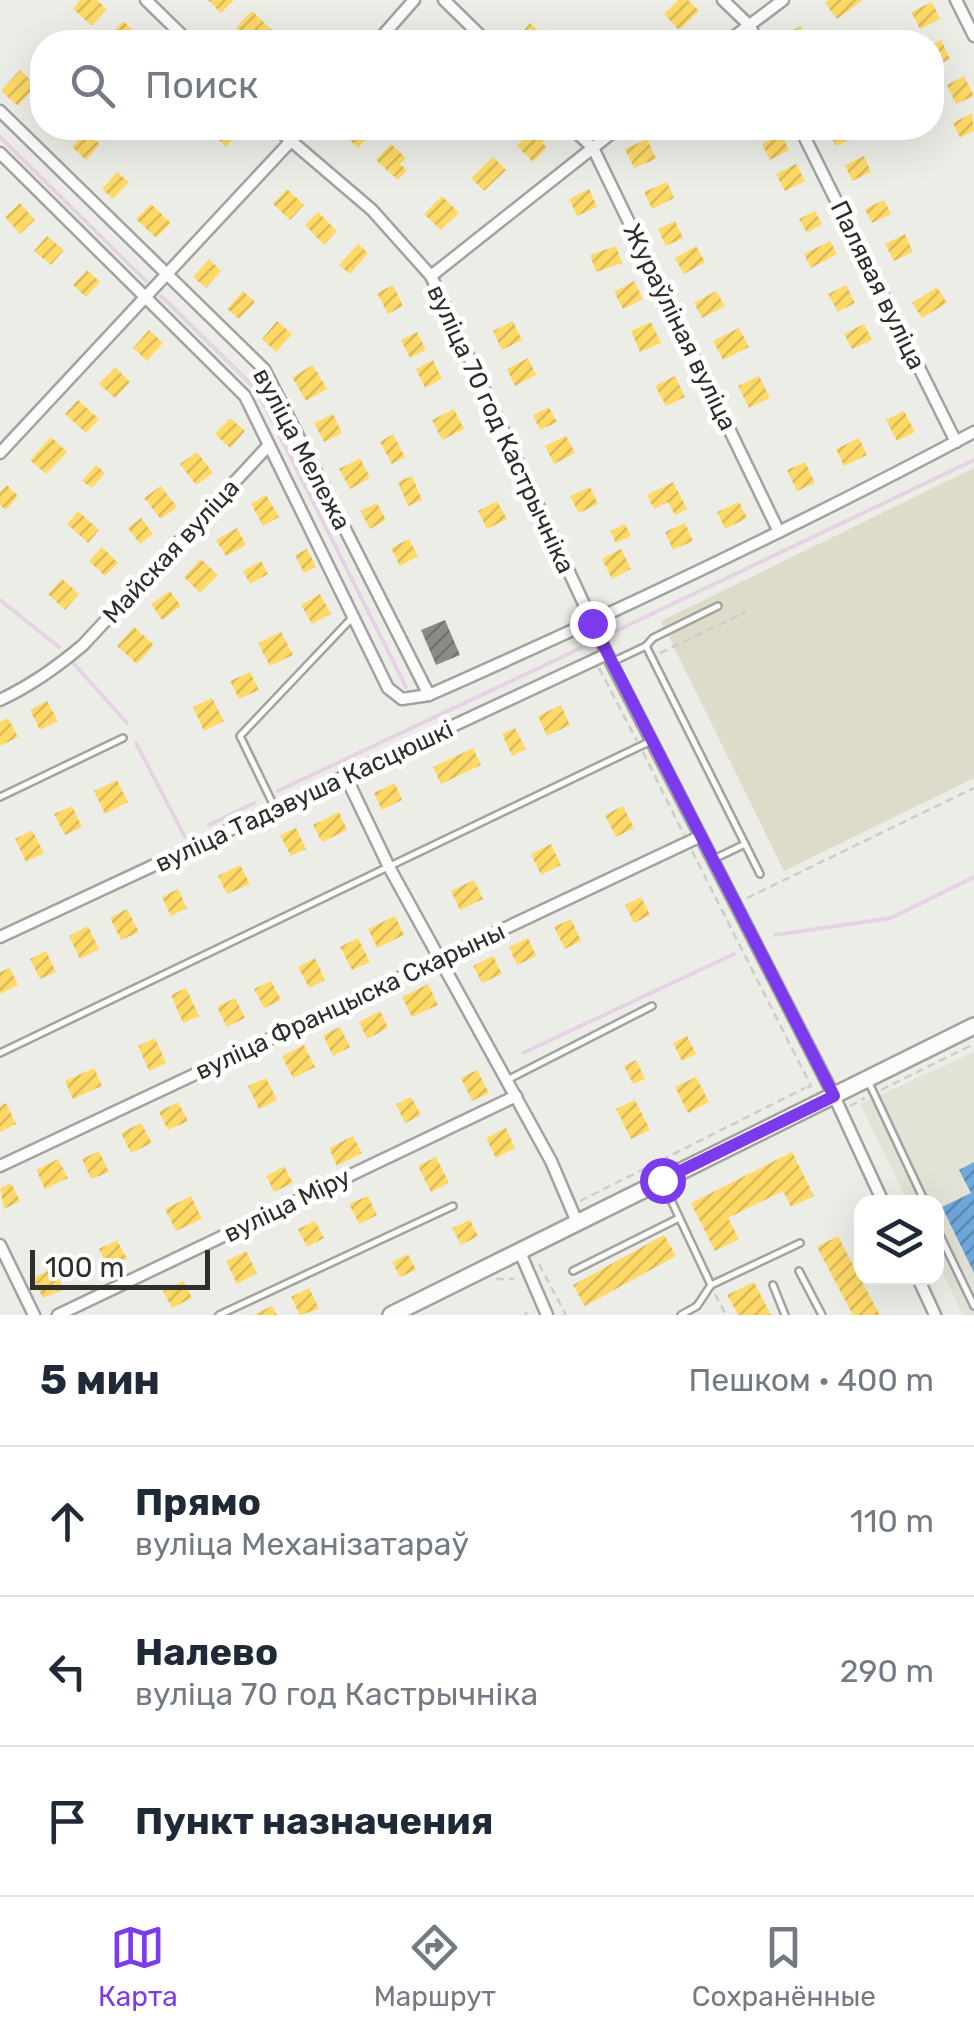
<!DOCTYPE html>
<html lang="ru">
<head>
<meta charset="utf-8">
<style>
	:root { --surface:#fff; --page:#f2f2f3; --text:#1f2937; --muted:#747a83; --line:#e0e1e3; --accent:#7c3aed }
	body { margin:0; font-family:Rubik,sans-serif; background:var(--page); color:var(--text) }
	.controls { position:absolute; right:30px; bottom:30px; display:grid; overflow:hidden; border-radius:20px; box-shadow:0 10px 40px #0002 }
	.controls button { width:90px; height:90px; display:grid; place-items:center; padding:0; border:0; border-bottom:2px solid var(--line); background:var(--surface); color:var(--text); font:50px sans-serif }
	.scale { position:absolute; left:30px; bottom:25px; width:180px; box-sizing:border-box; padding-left:10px; border:5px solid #2e2e2a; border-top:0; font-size:28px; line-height:35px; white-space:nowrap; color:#2e2e2a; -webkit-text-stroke:8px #fff; paint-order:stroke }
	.stop { position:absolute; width:30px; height:30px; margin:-22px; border:8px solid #7c3aed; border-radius:50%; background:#fff }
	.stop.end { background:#7c3aed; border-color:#fff; box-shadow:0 2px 10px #0008 }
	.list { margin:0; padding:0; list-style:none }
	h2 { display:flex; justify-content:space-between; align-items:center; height:130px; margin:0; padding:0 40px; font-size:42px }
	h2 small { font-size:32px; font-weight:400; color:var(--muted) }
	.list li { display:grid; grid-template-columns:65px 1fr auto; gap:30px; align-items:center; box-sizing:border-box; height:150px; padding:0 40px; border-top:2px solid var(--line) }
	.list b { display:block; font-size:38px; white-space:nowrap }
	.list p { margin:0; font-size:32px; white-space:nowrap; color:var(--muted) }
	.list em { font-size:32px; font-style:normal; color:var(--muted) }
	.icon { flex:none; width:55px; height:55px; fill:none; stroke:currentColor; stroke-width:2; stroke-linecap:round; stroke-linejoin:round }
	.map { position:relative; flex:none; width:974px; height:1315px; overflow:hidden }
	.search { position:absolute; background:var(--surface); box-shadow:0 10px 40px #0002; left:30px; right:30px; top:30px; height:110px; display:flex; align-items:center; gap:25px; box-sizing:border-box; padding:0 35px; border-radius:40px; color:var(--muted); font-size:38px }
	.sheet { height:580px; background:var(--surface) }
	nav { display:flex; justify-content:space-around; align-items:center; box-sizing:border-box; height:140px; border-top:2px solid var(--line); background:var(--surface); font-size:28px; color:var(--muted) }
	nav a { display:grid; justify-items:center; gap:5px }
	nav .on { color:var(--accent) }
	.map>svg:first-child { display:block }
</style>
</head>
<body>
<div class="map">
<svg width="974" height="1315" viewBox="0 0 974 1315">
	<defs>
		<pattern id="homes-hatch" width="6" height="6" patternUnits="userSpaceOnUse" patternTransform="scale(2.5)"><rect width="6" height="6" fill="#ffd966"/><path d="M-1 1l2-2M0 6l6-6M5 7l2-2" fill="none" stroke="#dbbb59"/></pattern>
		<pattern id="schools-hatch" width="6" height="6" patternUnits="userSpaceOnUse" patternTransform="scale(2.5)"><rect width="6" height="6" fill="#6fa8dc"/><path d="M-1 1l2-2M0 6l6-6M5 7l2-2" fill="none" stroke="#5c89b3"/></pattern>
		<pattern id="building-hatch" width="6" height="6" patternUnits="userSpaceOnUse" patternTransform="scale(2.5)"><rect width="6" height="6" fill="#8b8b87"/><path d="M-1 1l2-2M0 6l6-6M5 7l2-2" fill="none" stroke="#72726f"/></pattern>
	</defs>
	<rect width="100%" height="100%" fill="#edede8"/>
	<!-- built -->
	<path fill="#e3e2d7" d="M974 1052V1315H963L937 1261 936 1202H908L860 1104Z"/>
	<!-- garden -->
	<path fill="#dedbca" d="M974 468V778L784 871 661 621Z"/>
	<!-- homes -->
	<g fill="url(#homes-hatch)">
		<path d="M80 0H97L107 9 92 26 73 9Z"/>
		<path d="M208 0H234L221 13Z"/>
		<path d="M678 0H688L699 11 679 30 664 14Z"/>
		<path d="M829 0H863L837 19 825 3Z"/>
		<path d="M932 2 940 19 920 29 911 12Z"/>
		<path d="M252 11 273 31 262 42H252L236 27Z"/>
		<path d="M123 21 136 33 127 42H114L108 37Z"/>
		<path d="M530 23 544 36 538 42H518L515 40Z"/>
		<path d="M801 26 809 42H787L783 35Z"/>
		<path d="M941 40 950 59 934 67 932 45Z"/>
		<path d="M20 70 36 85 18 106 1 91Z"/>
		<path d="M964 76 974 96 956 104 947 85Z"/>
		<path d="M42 104V124L33 115Z"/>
		<path d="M972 113 974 131 960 138 953 123Z"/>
		<path d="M220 128H236L240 131 226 147 213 135Z"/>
		<path d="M337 128H366L372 133 358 148Z"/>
		<path d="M534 128 547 138 542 143 547 147 533 162 517 146Z"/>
		<path d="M830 128H849L854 138 836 146 827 129Z"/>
		<path d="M86 132 100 144 86 160 72 147Z"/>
		<path d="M781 134 789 150 770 160 762 144Z"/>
		<path d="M647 139 656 159 634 168 625 149Z"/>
		<path d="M391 144 406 158 400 164 407 170 398 180 376 160Z"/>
		<path d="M864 156 871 172 852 181 845 165Z"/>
		<path d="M493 157 506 170 484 191 471 178Z"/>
		<path d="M796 164 805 181 785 191 776 174Z"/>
		<path d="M117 172 129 182 113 199 102 189Z"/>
		<path d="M667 182 674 198 652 209 644 192Z"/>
		<path d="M287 189 304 205 290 220 273 204Z"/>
		<path d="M589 189 597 207 577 216 569 199Z"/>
		<path d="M442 196 459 213 441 230 424 214Z"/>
		<path d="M884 200 891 214 872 223 865 209Z"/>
		<path d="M20 203 35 220 20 234 5 217Z"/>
		<path d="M151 204 171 223 156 238 136 219Z"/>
		<path d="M815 211 822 224 807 233 799 219Z"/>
		<path d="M318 212 337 231 324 245 305 225Z"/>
		<path d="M675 221 683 238 666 246 658 229Z"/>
		<path d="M905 234 913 252 894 261 885 244Z"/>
		<path d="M47 236 64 250 51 265 34 251Z"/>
		<path d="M830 241 837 254 811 268 804 254Z"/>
		<path d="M358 244 368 253 350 274 339 265Z"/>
		<path d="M616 246 622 263 596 272 590 255Z"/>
		<path d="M696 246 705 262 684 274 675 258Z"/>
		<path d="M209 259 221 271 206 288 193 277Z"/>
		<path d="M87 270 100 282 86 297 73 285Z"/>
		<path d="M634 281 643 299 623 309 614 292Z"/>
		<path d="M393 285 403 306 388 314 377 293Z"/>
		<path d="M846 285 855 303 838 312 828 294Z"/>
		<path d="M937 287 947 303 922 318 912 303Z"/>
		<path d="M243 291 255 302 239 319 227 309Z"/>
		<path d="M716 291 725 306 702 318 694 303Z"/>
		<path d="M277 321 292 334 276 352 262 339Z"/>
		<path d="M513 321 522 340 502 350 493 331Z"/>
		<path d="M651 322 661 343 640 352 631 331Z"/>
		<path d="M864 324 872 340 852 349 844 334Z"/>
		<path d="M739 328 749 347 723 360 713 341Z"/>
		<path d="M149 330 163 343 147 361 133 348Z"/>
		<path d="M417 332 426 350 410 358 401 340Z"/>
		<path d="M528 358 536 375 515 386 507 369Z"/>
		<path d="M433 360 442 379 425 388 416 369Z"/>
		<path d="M313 365 327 389 306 401 292 377Z"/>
		<path d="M115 367 130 382 115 398 99 384Z"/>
		<path d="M675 376 685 397 666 406 655 386Z"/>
		<path d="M759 376 770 398 749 408 738 386Z"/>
		<path d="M78 400 99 419 86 433 65 414Z"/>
		<path d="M549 407 557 422 540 430 533 415Z"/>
		<path d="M454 409 464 429 442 440 432 420Z"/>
		<path d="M904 411 915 432 897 441 886 420Z"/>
		<path d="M333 414 342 433 324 442 314 423Z"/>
		<path d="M230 418 245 431 230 448 215 434Z"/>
		<path d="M393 434 405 457 392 464 380 442Z"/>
		<path d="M566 436 575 453 554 464 545 446Z"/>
		<path d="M51 437 67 452 46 474 30 460Z"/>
		<path d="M859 438 867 455 844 466 836 449Z"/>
		<path d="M197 452 213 473 196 485 180 464Z"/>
		<path d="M360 458 370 478 350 489 339 469Z"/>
		<path d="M805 462 815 483 797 491 787 470Z"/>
		<path d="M96 465 105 473 92 488 82 481Z"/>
		<path d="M412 476 422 500 408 506 398 482Z"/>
		<path d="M673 482 687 509 675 515 668 502 654 509 647 495Z"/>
		<path d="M7 485 18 496 6 510 0 505V492Z"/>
		<path d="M161 486 177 507 161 519 144 498Z"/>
		<path d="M590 487 598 504 579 513 570 496Z"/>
		<path d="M266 495 279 517 263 526 251 504Z"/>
		<path d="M497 501 507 519 487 529 478 511Z"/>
		<path d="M739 502 747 518 725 529 717 512Z"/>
		<path d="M377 503 386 520 370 529 360 511Z"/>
		<path d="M78 511 99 530 88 543 67 524Z"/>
		<path d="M141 518 153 534 140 544 128 528Z"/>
		<path d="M685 523 693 541 673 550 665 532Z"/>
		<path d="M625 524 631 536 616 543 610 531Z"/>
		<path d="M237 528 246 545 226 556 216 540Z"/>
		<path d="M409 539 418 556 400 566 391 548Z"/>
		<path d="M102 547 118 563 105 576 89 561Z"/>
		<path d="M307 549 316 567 304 573 295 555Z"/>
		<path d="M621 549 631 569 612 579 602 559Z"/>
		<path d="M201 559 218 575 200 593 184 577Z"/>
		<path d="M261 561 268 574 250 584 243 571Z"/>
		<path d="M62 579 79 594 65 610 48 594Z"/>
		<path d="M170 591 181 606 162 620 151 604Z"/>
		<path d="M320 594 331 614 312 624 301 605Z"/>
		<path d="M134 627 154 645 137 664 117 646Z"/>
		<path d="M281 632 293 655 270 666 258 643Z"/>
		<path d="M250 672 259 690 239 699 230 681Z"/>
		<path d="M212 698 224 721 204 731 193 707Z"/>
		<path d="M47 701 58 721 40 730 30 710Z"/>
		<path d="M561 705 570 725 547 736 538 716Z"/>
		<path d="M8 718 18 737 0 746V722Z"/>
		<path d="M515 728 526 749 512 756 502 734Z"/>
		<path d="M473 748 481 765 441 784 433 767Z"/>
		<path d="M117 780 128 802 105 814 94 791Z"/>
		<path d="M395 783 402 800 382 810 374 793Z"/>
		<path d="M72 806 82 827 65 835 54 814Z"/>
		<path d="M623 806 634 828 616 837 605 815Z"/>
		<path d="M339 812 347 830 322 842 313 825Z"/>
		<path d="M296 828 306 849 291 856 280 835Z"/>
		<path d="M32 830 44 853 26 862 15 839Z"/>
		<path d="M551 844 561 865 541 875 531 854Z"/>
		<path d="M240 865 250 884 227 894 218 876Z"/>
		<path d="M474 880 483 899 460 910 451 891Z"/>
		<path d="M178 889 187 908 171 916 162 897Z"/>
		<path d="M641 897 650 915 634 923 625 905Z"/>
		<path d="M127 909 139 932 121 940 110 918Z"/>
		<path d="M395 916 404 935 377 948 368 929Z"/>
		<path d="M571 919 581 941 565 949 554 927Z"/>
		<path d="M88 926 99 949 80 959 69 936Z"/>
		<path d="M358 938 370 962 352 970 340 947Z"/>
		<path d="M528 938 536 956 517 965 509 947Z"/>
		<path d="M46 951 56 972 40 979 30 959Z"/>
		<path d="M493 956 502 974 482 983 473 966Z"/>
		<path d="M315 958 325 980 309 988 298 967Z"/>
		<path d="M10 968 18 985 0 994V972Z"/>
		<path d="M271 981 281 1000 264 1008 254 989Z"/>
		<path d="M428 984 438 1005 412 1017 402 997Z"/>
		<path d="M186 988 199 1016 183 1023 171 995Z"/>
		<path d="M235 998 245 1018 227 1027 217 1007Z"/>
		<path d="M380 1011 388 1028 367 1039 359 1022Z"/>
		<path d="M340 1027 350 1047 333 1056 323 1035Z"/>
		<path d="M687 1036 696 1054 682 1061 673 1043Z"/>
		<path d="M155 1038 166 1063 149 1071 138 1046Z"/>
		<path d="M304 1045 315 1067 293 1078 282 1056Z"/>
		<path d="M636 1060 645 1079 633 1084 624 1066Z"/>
		<path d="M94 1068 102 1086 73 1099 65 1081Z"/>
		<path d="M477 1070 489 1093 472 1101 461 1078Z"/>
		<path d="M696 1077 709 1102 688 1113 675 1087Z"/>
		<path d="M266 1078 277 1100 259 1109 248 1086Z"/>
		<path d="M411 1097 421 1115 405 1123 396 1104Z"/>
		<path d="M635 1100 650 1130 631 1139 616 1109Z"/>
		<path d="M178 1102 188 1121 168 1130 159 1112Z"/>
		<path d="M6 1103 16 1124 0 1132V1106Z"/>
		<path d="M141 1123 152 1143 131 1153 121 1133Z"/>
		<path d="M506 1128 515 1148 496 1158 486 1138Z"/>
		<path d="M353 1136 362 1153 337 1166 329 1148Z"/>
		<path d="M99 1151 109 1172 91 1179 82 1159Z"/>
		<path d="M792 1152 814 1196 791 1207 783 1191 728 1218 739 1239 715 1251 691 1203Z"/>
		<path d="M436 1157 449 1183 431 1192 418 1166Z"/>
		<path d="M58 1159 68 1178 45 1189 36 1170Z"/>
		<path d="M284 1166 293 1183 274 1192 266 1176Z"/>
		<path d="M11 1183 20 1201 4 1209 0 1188Z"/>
		<path d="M191 1196 202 1219 176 1231 165 1209Z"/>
		<path d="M368 1196 377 1215 359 1224 349 1204Z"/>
		<path d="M470 1220 478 1236 461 1245 452 1228Z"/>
		<path d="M315 1221 324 1238 307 1247 298 1229Z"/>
		<path d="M664 1235 676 1256 585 1306 573 1285Z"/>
		<path d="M838 1236 855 1269 880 1315H853L817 1247Z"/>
		<path d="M117 1240 127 1259 108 1268 99 1249Z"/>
		<path d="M246 1251 257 1273 237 1284 226 1261Z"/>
		<path d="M408 1254 416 1270 400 1277 392 1262Z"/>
		<path d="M54 1268 64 1289 43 1298 33 1278Z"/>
		<path d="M183 1281 192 1298 172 1308 163 1291Z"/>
		<path d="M754 1282 771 1315H738L727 1295Z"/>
		<path d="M309 1288 319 1309 300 1315 291 1297Z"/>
		<path d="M272 1306 277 1315H253Z"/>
	</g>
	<!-- schools -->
	<path fill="url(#schools-hatch)" d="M974 1162V1273L942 1207 971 1193 959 1170Z"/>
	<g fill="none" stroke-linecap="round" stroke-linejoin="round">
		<!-- stream -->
		<g stroke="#e5d3e4" stroke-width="4">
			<path d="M0 137 146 281"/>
			<path d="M161 296 257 390 406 687"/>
			<path d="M0 600 59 647"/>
			<path d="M616 631 974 460"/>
			<path d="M74 664 127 723"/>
			<path d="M136 743 185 837"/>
			<path d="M278 791 581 648"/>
			<path d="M209 825 254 803"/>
			<path d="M775 935 891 918 974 877"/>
			<path d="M523 1053 734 954"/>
		</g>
	</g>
	<!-- building -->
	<path fill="url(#building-hatch)" d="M445 620 460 655 436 665 421 630Z"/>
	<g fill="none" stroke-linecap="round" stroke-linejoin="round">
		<!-- lane casing -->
		<g stroke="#a2a29e" stroke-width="10">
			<g id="lane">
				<path d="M646 646 653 638 718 606"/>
				<path d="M612 662 646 646 745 844 714 859"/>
				<path d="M0 797 123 738"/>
				<path d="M276 810 240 736 351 619"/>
				<path d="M745 844 760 874"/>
				<path d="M0 1053 651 741"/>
				<path d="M507 1080 652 1006"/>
				<path d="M869 1083 925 1202"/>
				<path d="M663 1183 711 1285 800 1243"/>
				<path d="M936 1227 974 1306"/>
				<path d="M573 1271 679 1218"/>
				<path d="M799 1271 822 1315"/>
				<path d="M773 1285 785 1315"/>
				<path d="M219 1315 453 1206"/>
				<path d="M681 1315 697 1306 711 1285"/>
			</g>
		</g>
		<!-- street casing -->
		<g stroke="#a2a29e" stroke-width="15">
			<g id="street">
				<path d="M146 0 189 42"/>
				<path d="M444 0 487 42"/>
				<path d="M723 0 749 25 758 42"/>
				<path d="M956 0 974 36"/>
				<path d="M377 42 414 0"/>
				<path d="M727 42 783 0"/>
				<path d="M0 111 264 369 429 695"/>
				<path d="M276 128 372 210 431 276 611 662 834 1096 883 1202"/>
				<path d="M572 128 593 148 779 532"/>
				<path d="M800 128 956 442"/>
				<path d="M0 153 245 396 388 688 402 699 429 695C614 613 796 527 974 432"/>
				<path d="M431 276 618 128"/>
				<path d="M0 453 303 128"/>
				<path d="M0 700C32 685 56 668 83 645L269 445"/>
				<path d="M346 777 389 867 551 1161 577 1222"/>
				<path d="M0 937 607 654"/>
				<path d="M0 1166 699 837"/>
				<path d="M0 1245 34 1315"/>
				<path d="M519 1250 547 1315"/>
				<path d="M918 1278 935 1315"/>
				<path d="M58 1315 516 1096"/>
			</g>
		</g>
		<!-- secondary casing -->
		<g stroke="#a2a29e" stroke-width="20">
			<path id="secondary" d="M391 1315 974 1026"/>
		</g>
		<!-- path -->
		<g stroke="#cccccb" stroke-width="2.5" stroke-dasharray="8 5" stroke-linecap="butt">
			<path d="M660 653 746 612"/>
			<path d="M599 668 637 741"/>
			<path d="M643 752 684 835"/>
			<path d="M692 851 811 1086 806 1088"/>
			<path d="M747 898 974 788"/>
			<path d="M881 1090 974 1044"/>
			<path d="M850 1106 865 1098"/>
			<path d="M580 1201 805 1088"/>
			<path d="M539 1264 566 1315"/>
			<path d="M496 1279H514"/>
			<path d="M715 1294 726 1315"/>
			<path d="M525 1315 527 1312"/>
		</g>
		<!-- lane -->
		<use href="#lane" stroke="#fcfcfc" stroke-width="5"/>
		<!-- street -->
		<use href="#street" stroke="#fcfcfc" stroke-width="10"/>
		<!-- secondary -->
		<use href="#secondary" stroke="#fcfcfc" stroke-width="15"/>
	</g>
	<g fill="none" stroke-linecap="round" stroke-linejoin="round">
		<!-- route -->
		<path stroke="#7c3aed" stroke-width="12" d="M592 623 834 1096 662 1180"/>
	</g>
	<g text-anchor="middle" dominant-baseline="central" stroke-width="10" stroke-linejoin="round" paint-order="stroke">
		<!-- street labels -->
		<g font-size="25" fill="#2e2e2a" stroke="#fff">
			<text transform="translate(878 285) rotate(64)">Палявая вуліца</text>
			<text transform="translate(680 327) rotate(64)">Жураўліная вуліца</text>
			<text transform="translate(501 429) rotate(65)">вуліца 70 год Кастрычніка</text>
			<text transform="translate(302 449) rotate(62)">вуліца Мележа</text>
			<text transform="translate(171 551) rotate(-47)">Майская вуліца</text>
			<text transform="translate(304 796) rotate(-25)">вуліца Тадэвуша Касцюшкі</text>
			<text transform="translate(350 1001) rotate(-25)">вуліца Францыска Скарыны</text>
			<text transform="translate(287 1205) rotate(-26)">вуліца Міру</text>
		</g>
	</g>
</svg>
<div class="controls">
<button><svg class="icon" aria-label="layers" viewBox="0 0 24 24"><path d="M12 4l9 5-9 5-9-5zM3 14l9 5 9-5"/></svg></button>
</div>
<div class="scale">100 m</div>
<div class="stop" style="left:662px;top:1180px"></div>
<div class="stop end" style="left:592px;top:623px"></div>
<div class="search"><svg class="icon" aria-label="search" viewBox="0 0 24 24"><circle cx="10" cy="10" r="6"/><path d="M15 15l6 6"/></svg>Поиск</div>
</div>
<section class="sheet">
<h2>5 мин<small>Пешком · 400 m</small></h2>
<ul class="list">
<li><svg class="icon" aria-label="ahead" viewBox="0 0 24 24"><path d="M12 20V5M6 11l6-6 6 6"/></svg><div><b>Прямо</b><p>вуліца Механізатараў</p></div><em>110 m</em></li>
<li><svg class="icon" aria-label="left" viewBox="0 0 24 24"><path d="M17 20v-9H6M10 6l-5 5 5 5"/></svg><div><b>Налево</b><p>вуліца 70 год Кастрычніка</p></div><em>290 m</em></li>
<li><svg class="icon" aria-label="arrive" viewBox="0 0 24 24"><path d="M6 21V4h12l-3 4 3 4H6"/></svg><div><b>Пункт назначения</b></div></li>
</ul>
</section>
<nav>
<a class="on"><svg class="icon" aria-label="map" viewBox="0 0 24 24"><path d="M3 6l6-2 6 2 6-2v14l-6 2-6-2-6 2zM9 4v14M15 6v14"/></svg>Карта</a>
<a><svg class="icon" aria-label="directions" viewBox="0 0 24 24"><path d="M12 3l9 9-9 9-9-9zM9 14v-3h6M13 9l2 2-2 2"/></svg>Маршрут</a>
<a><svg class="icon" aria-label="saved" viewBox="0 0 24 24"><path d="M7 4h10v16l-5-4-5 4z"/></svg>Сохранённые</a>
</nav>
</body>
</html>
